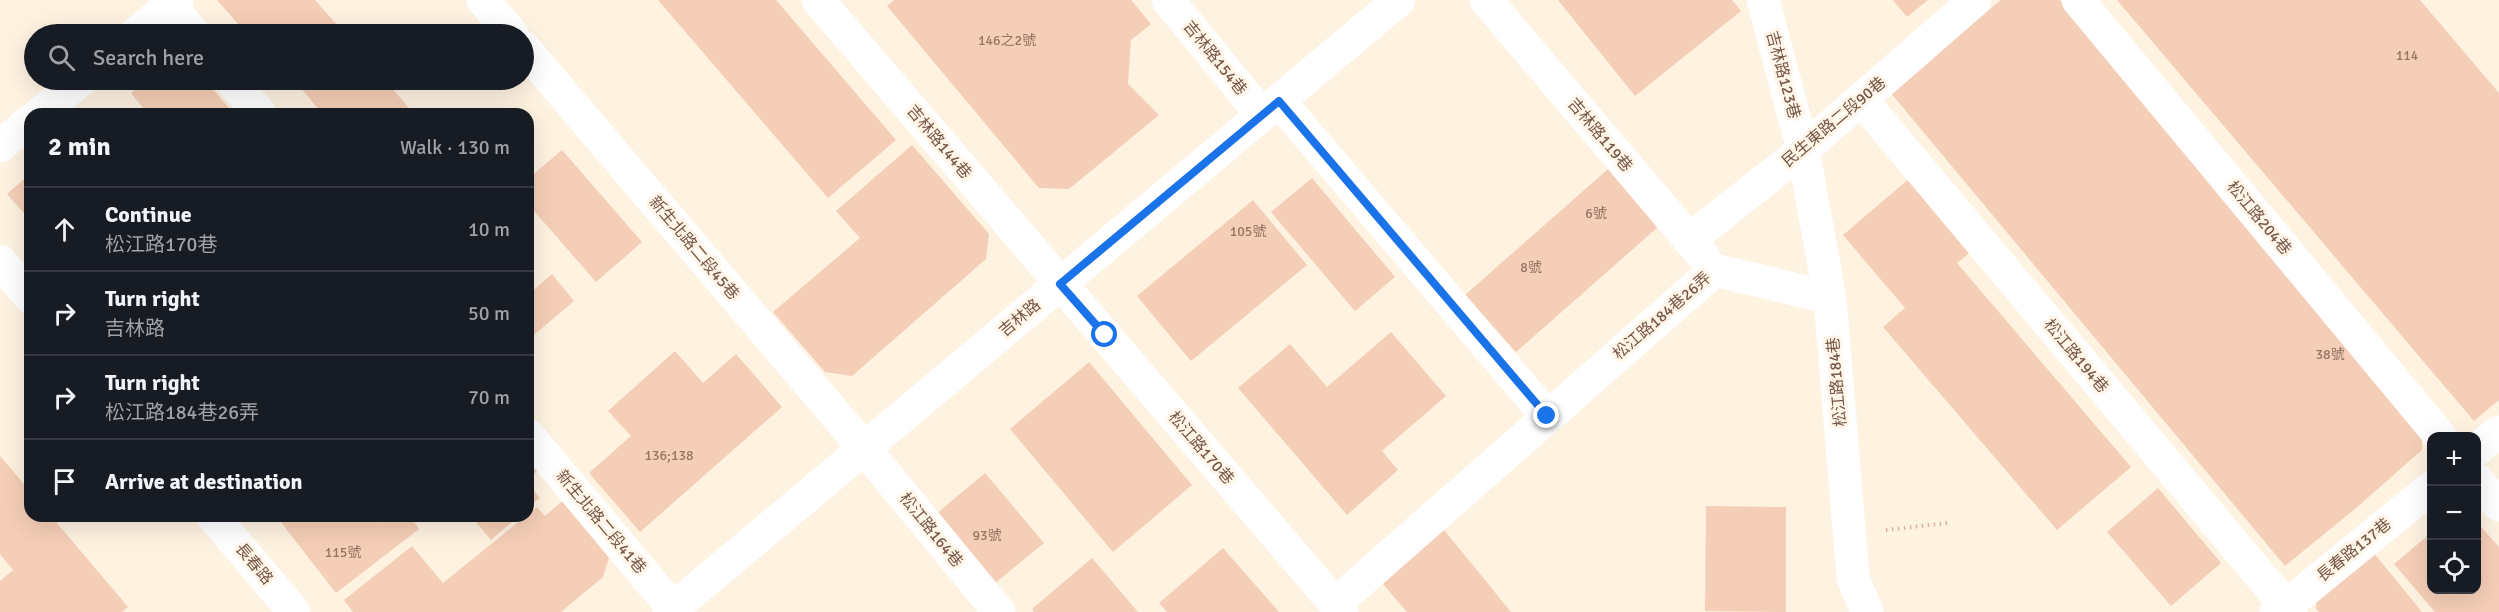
<!DOCTYPE html>
<html lang="en">
<head>
<meta charset="utf-8">
<style>
	:root { --surface:#171b24; --page:#20242c; --text:#f1f3f6; --muted:#9ea1a6; --line:#363941 }
	body { margin:0; font-family:Signika,"Noto Sans TC",sans-serif; background:var(--page); color:var(--text) }
	.controls { position:absolute; right:18px; bottom:18px; display:grid; overflow:hidden; border-radius:12px; box-shadow:0 6px 24px #0002 }
	.controls button { width:54px; height:54px; display:grid; place-items:center; padding:0; border:0; border-bottom:2px solid var(--line); background:var(--surface); color:var(--text); font:30px sans-serif }
	.stop { position:absolute; width:18px; height:18px; margin:-14px; border:4px solid #1a73e8; border-radius:50%; background:#fff }
	.stop.end { background:#1a73e8; border-color:#fff; box-shadow:0 2px 6px #0008 }
	.list { margin:0; padding:0; list-style:none }
	h2 { display:flex; justify-content:space-between; align-items:center; height:78px; margin:0; padding:0 24px; font-size:26px }
	h2 small { font-size:20px; font-weight:400; color:var(--muted) }
	.list li { display:grid; grid-template-columns:39px 1fr auto; gap:18px; align-items:center; box-sizing:border-box; height:84px; padding:0 24px; border-top:2px solid var(--line) }
	.list b { display:block; font-size:22px; white-space:nowrap }
	.list p { margin:0; font-size:20px; white-space:nowrap; color:var(--muted) }
	.list em { font-size:20px; font-style:normal; color:var(--muted) }
	.icon { flex:none; width:33px; height:33px; fill:none; stroke:currentColor; stroke-width:2; stroke-linecap:round; stroke-linejoin:round }
	.map { position:relative; flex:none; width:2499px; height:612px; overflow:hidden }
	.search { position:absolute; background:var(--surface); box-shadow:0 6px 24px #0002; left:24px; top:24px; width:510px; height:66px; display:flex; align-items:center; gap:15px; box-sizing:border-box; padding:0 21px; border-radius:33px; color:var(--muted); font-size:22px }
	.panel { position:absolute; background:var(--surface); box-shadow:0 6px 24px #0002; left:24px; top:108px; width:510px; height:414px; border-radius:18px }
	.map>svg:first-child { display:block }
</style>
</head>
<body>
<div class="map">
<svg width="2499" height="612" viewBox="0 0 2499 612">
	<rect width="100%" height="100%" fill="#fef2e1"/>
	<!-- building -->
	<g fill="#f5ceb7">
		<path d="M217 0H315L345 34H247Z"/>
		<path d="M658 0H776L896 140 828 198Z"/>
		<path d="M894 0H1131L1151 24 1131 40 1128 84 1159 115 1069 189 1039 188 887 6Z"/>
		<path d="M1558 0H1732L1741 11 1635 96Z"/>
		<path d="M1893 0H1928L1907 17Z"/>
		<path d="M2001 0H2060L2422 433V450L2356 508 2285 566 1890 92Z"/>
		<path d="M2117 0H2420L2499 93V400L2474 421Z"/>
		<path d="M147 80H205L234 114H148L131 93Z"/>
		<path d="M307 80H385L414 114H319L321 112 299 86Z"/>
		<path d="M912 145 989 234 986 259 852 376 825 372 773 312 860 238 836 211Z"/>
		<path d="M562 150 642 242 596 282 528 204V179Z"/>
		<path d="M1615 163 1666 220 1516 352 1465 295Z"/>
		<path d="M30 174V220L7 194Z"/>
		<path d="M1312 178 1395 277 1355 311 1271 212Z"/>
		<path d="M1910 178 1972 251 1957 263 2131 467 2057 530 1883 327 1905 308 1843 235Z"/>
		<path d="M1253 200 1307 265 1191 361 1137 296Z"/>
		<path d="M552 274 574 301 528 340V295Z"/>
		<path d="M1391 332 1446 396 1382 451 1398 470 1347 515 1238 388 1290 344 1327 387Z"/>
		<path d="M675 351 703 383 736 354 782 407 640 532 589 473 631 436 608 411Z"/>
		<path d="M1089 362 1192 485 1113 552 1010 429Z"/>
		<path d="M0 456 30 491V516H51L128 607 122 612H0V581L13 570 0 554Z"/>
		<path d="M528 456 541 468 528 479Z"/>
		<path d="M985 473 1044 543 994 584 936 514Z"/>
		<path d="M528 484 540 498 528 508Z"/>
		<path d="M2158 488 2221 563 2171 606 2107 532Z"/>
		<path d="M567 497 611 551 603 577 561 612H353L344 600 412 546 443 583 537 507 545 516Z"/>
		<path d="M1706 506 1786 507V612L1705 611Z"/>
		<path d="M276 516H385L376 524 386 516H410L419 529 336 593Z"/>
		<path d="M471 516H519L491 540Z"/>
		<path d="M2476 521 2499 547V612H2435L2394 564 2432 532V590H2476Z"/>
		<path d="M1440 525 1511 612H1407L1377 577Z"/>
		<path d="M2368 546 2422 612H2319L2316 609 2317 588Z"/>
		<path d="M1223 548 1279 612H1167L1159 603Z"/>
		<path d="M1092 558 1138 612H1034L1032 609Z"/>
	</g>
	<g fill="none" stroke-linecap="round" stroke-linejoin="round">
		<!-- path -->
		<path stroke="#dab19a" stroke-width="4" stroke-dasharray="1.5 4.5" stroke-linecap="butt" d="M1886 530 1948 523"/>
		<!-- minor -->
		<g stroke="#fff" stroke-width="33">
			<path d="M165 0 194 34"/>
			<path d="M483 0 512 34"/>
			<path d="M818 0 1342 612"/>
			<path d="M1168 0 1262 115"/>
			<path d="M1486 0 1704 257"/>
			<path d="M1763 0 1803 150 1830 298 1853 578 1867 612"/>
			<path d="M2078 0 2440 436"/>
			<path d="M135 34 177 0"/>
			<path d="M524 48 864 448 999 612"/>
			<path d="M231 80 260 114"/>
			<path d="M1861 99 2291 612"/>
			<path d="M1279 101 1547 416"/>
			<path d="M39 114 81 80"/>
			<path d="M0 146 30 121"/>
			<path d="M1689 240 1803 150 1975 0"/>
			<path d="M0 261 30 297"/>
			<path d="M1715 270 1830 298"/>
			<path d="M528 435 676 612"/>
			<path d="M2476 450 2499 432"/>
			<path d="M2476 479 2499 505"/>
			<path d="M213 516 294 612"/>
			<path d="M1335 604 1715 270"/>
			<path d="M669 612 1399 0"/>
			<path d="M2276 612 2286 606 2432 487"/>
		</g>
	</g>
	<g fill="none" stroke-linecap="round" stroke-linejoin="round">
		<!-- route -->
		<path stroke="#1a73e8" stroke-width="8" d="M1105 335 1060 284 1279 101 1547 416"/>
	</g>
	<g text-anchor="middle" dominant-baseline="central" stroke-width="6" stroke-linejoin="round" paint-order="stroke">
		<!-- number labels -->
		<g font-size="14" fill="#967462">
			<text x="1007" y="40">146之2號</text>
			<text x="2407" y="55">114</text>
			<text x="1596" y="213">6號</text>
			<text x="1248" y="231">105號</text>
			<text x="1531" y="267">8號</text>
			<text x="2330" y="354">38號</text>
			<text x="669" y="455">136;138</text>
			<text x="987" y="535">93號</text>
			<text x="343" y="552">115號</text>
		</g>
		<!-- street labels -->
		<g font-size="16" fill="#775646" stroke="#fff6e9">
			<text transform="translate(1215 58) rotate(51)">吉林路154巷</text>
			<text transform="translate(1783 75) rotate(75)">吉林路123巷</text>
			<text transform="translate(1834 122) rotate(-40)">民生東路二段90巷</text>
			<text transform="translate(1600 135) rotate(50)">吉林路119巷</text>
			<text transform="translate(939 142) rotate(50)">吉林路144巷</text>
			<text transform="translate(2259 218) rotate(50)">松江路204巷</text>
			<text transform="translate(694 248) rotate(50)">新生北路二段45巷</text>
			<text transform="translate(1662 316) rotate(-41)">松江路184巷26弄</text>
			<text transform="translate(1020 318) rotate(-40)">吉林路</text>
			<text transform="translate(2076 356) rotate(50)">松江路194巷</text>
			<text transform="translate(1837 382) rotate(-95)">松江路184巷</text>
			<text transform="translate(1201 448) rotate(49)">松江路170巷</text>
			<text transform="translate(601 522) rotate(50)">新生北路二段41巷</text>
			<text transform="translate(931 530) rotate(51)">松江路164巷</text>
			<text transform="translate(2354 550) rotate(-39)">長春路137巷</text>
			<text transform="translate(254 564) rotate(50)">長春路</text>
		</g>
	</g>
</svg>
<div class="controls">
<button>+</button>
<button>−</button>
<button><svg class="icon" aria-label="locate" viewBox="0 0 24 24"><circle cx="12" cy="12" r="6"/><path d="M12 2v4M12 18v4M2 12h4M18 12h4"/></svg></button>
</div>
<div class="stop" style="left:1105px;top:335px"></div>
<div class="stop end" style="left:1547px;top:416px"></div>
<div class="search"><svg class="icon" aria-label="search" viewBox="0 0 24 24"><circle cx="10" cy="10" r="6"/><path d="M15 15l6 6"/></svg>Search here</div>
<section class="panel">
<h2>2 min<small>Walk · 130 m</small></h2>
<ul class="list">
<li><svg class="icon" aria-label="ahead" viewBox="0 0 24 24"><path d="M12 20V5M6 11l6-6 6 6"/></svg><div><b>Continue</b><p>松江路170巷</p></div><em>10 m</em></li>
<li><svg class="icon" aria-label="right" viewBox="0 0 24 24"><path d="M7 20v-9h11M14 6l5 5-5 5"/></svg><div><b>Turn right</b><p>吉林路</p></div><em>50 m</em></li>
<li><svg class="icon" aria-label="right" viewBox="0 0 24 24"><path d="M7 20v-9h11M14 6l5 5-5 5"/></svg><div><b>Turn right</b><p>松江路184巷26弄</p></div><em>70 m</em></li>
<li><svg class="icon" aria-label="arrive" viewBox="0 0 24 24"><path d="M6 21V4h12l-3 4 3 4H6"/></svg><div><b>Arrive at destination</b></div></li>
</ul>
</section>
</div>
</body>
</html>
